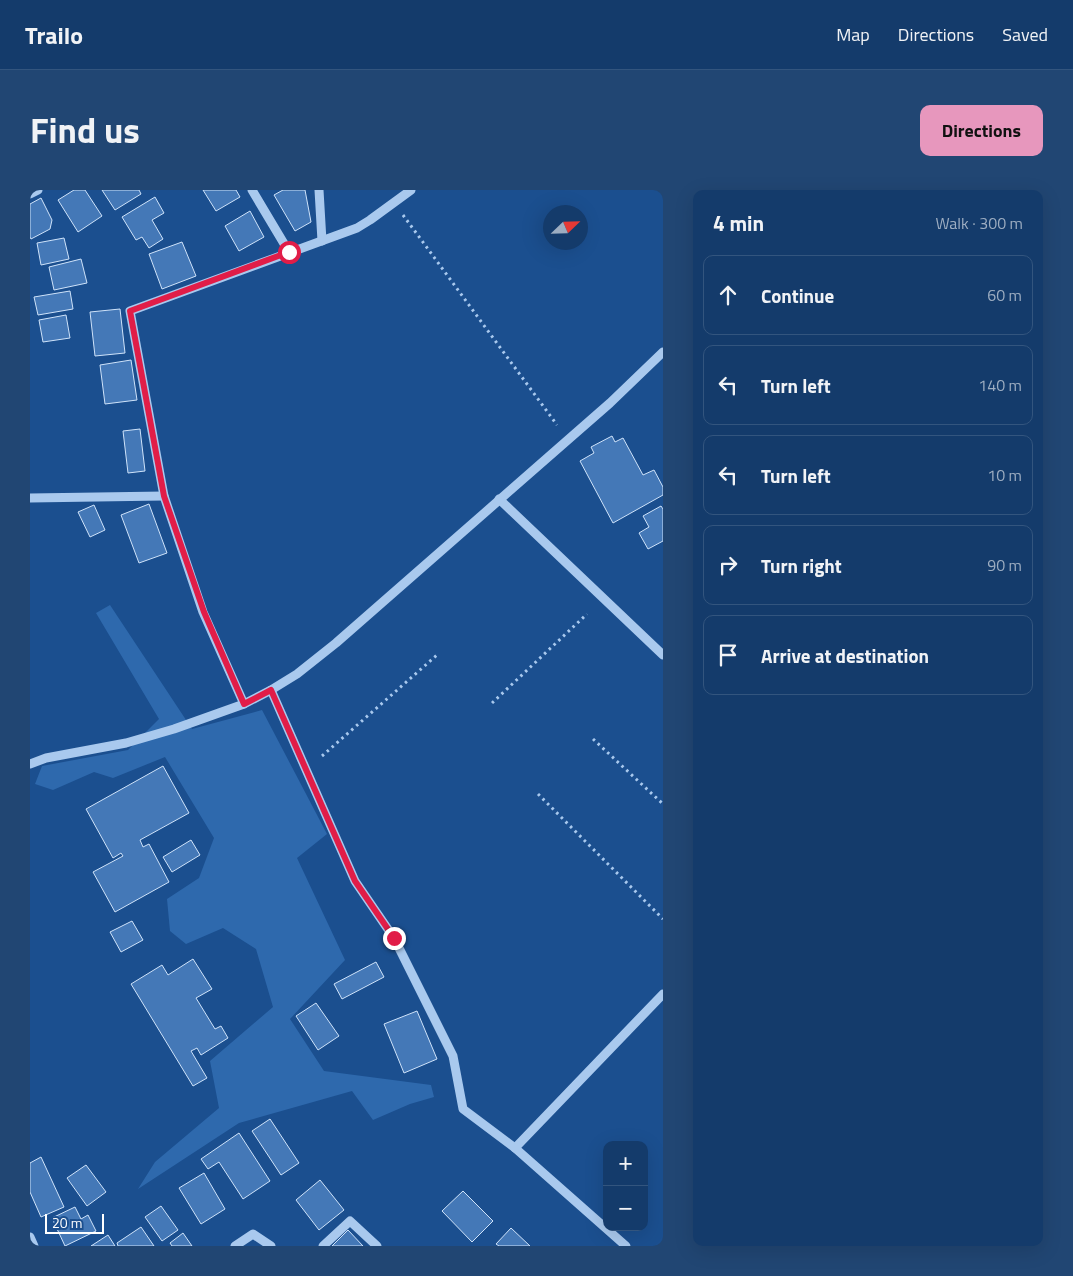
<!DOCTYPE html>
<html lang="en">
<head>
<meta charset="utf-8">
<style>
	:root { --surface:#143b6b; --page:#214673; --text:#f1f3f6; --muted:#9dadc1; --line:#33557e; --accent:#e797bd }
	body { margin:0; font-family:"Titillium Web",sans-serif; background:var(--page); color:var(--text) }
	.controls { position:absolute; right:15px; bottom:15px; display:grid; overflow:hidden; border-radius:10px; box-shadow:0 5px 20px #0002 }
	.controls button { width:45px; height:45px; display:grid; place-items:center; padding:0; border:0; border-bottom:1px solid var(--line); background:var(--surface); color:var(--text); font:25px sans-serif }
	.compass { position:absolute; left:513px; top:15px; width:45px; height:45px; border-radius:50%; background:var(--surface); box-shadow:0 5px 20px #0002; rotate:67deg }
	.scale { position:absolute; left:15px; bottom:12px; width:59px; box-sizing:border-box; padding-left:5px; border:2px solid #fff; border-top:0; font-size:14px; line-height:18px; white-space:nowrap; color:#fff; -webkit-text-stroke:4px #1b4f8f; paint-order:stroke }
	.stop { position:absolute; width:15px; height:15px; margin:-11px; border:4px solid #e11d48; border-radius:50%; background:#fff }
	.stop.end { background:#e11d48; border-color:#fff; box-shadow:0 1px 5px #0008 }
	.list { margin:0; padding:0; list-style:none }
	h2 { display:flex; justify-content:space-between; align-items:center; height:65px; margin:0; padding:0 20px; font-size:21px }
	h2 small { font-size:16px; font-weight:400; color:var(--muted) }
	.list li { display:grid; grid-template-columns:32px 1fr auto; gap:15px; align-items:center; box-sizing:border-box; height:80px; margin:0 10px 10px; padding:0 10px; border:1px solid var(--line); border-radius:10px }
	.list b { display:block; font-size:19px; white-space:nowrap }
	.list em { font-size:16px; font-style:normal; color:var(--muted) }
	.icon { flex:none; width:28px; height:28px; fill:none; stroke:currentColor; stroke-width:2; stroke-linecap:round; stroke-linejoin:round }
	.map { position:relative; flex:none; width:633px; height:1056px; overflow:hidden; border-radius:10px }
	header { display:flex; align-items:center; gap:30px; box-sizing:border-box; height:70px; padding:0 25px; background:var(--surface); border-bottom:1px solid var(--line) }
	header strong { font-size:24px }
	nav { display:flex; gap:28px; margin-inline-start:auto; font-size:18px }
	.intro { display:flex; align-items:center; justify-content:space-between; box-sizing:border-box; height:120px; padding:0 30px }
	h1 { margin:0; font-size:35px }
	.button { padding:12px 22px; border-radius:10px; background:var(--accent); color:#111; font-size:18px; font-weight:700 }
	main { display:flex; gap:30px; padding:0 30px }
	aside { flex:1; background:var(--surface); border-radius:10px; box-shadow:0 5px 20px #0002 }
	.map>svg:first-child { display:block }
</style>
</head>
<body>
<header>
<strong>Trailo</strong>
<nav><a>Map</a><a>Directions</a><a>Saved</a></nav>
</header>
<div class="intro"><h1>Find us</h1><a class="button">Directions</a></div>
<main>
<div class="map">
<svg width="633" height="1056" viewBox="0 0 633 1056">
	<rect width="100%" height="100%" fill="#1b4f8f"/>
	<!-- green -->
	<path fill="#2e69ad" d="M80 415 162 539 232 520 297 644 267 668 315 770 260 829 294 881 401 895 404 907 380 914 343 930 322 901 209 933 108 999 125 972 189 918 180 871 243 817 226 759 193 738 156 754 140 741 137 709 169 688 184 648 135 567 83 588 64 582 23 600 5 594 12 576 98 560 129 529 66 423Z"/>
	<!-- building -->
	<g fill="#4478b7" stroke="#cfe3fa">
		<path d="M44 0H55L72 26 48 42 28 10Z"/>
		<path d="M72 0H109L111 4 85 20Z"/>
		<path d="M173 0H206L210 7 186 21Z"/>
		<path d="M253 0H275L281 32 265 41 244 5Z"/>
		<path d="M125 7 134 23 122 30 133 49 119 58 112 47 106 50 92 27Z"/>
		<path d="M11 8 22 30 20 39 1 49 0 47V14Z"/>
		<path d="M220 21 234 47 209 61 195 36Z"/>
		<path d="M34 48 39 69 11 75 7 53Z"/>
		<path d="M152 52 166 86 132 99 119 64Z"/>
		<path d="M51 69 57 93 24 100 19 77Z"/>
		<path d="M40 101 43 119 8 125 4 107Z"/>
		<path d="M90 119 95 163 65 166 60 122Z"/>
		<path d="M36 125 40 148 13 152 9 130Z"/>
		<path d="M101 170 107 210 75 214 70 175Z"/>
		<path d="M110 239 115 281 98 283 93 241Z"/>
		<path d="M582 246 585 252 593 248 613 285 624 280 633 297V305L583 333 550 271 564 263 561 257Z"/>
		<path d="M119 314 137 363 109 373 91 325Z"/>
		<path d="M64 315 75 340 60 347 48 322Z"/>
		<path d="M631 316 633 319V351L618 359 609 343 619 337 613 326Z"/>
		<path d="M133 576 159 623 110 650 113 657 119 654 139 692 85 722 63 682 93 666 91 663 83 668 56 619Z"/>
		<path d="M161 650 170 665 142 682 133 667Z"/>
		<path d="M102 731 113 750 91 762 80 742Z"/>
		<path d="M163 769 182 799 166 808 185 839 191 836 198 848 171 865 167 858 161 861 177 888 163 896 101 794 132 775 138 785Z"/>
		<path d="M346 772 354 787 312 809 304 794Z"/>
		<path d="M286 813 309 846 288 860 266 826Z"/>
		<path d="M387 821 407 869 374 883 354 834Z"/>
		<path d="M240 929 269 973 251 985 222 941Z"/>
		<path d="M209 943 240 991 213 1009 189 972 178 979 171 969Z"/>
		<path d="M11 967 34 1017 11 1027 0 1002V973Z"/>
		<path d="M56 975 76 1002 57 1016 37 988Z"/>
		<path d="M174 983 195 1019 171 1034 149 998Z"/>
		<path d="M290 990 314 1020 289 1040 266 1010Z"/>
		<path d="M433 1001 463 1031 442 1052 412 1021Z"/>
		<path d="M131 1016 148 1040 132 1051 115 1027Z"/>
		<path d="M45 1017 51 1029 58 1025 66 1041 35 1056 22 1028Z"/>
		<path d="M111 1037 124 1056H88L87 1053Z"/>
		<path d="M481 1038 500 1056H469L466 1054Z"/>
		<path d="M318 1040 333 1056H302Z"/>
		<path d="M153 1043 162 1056H142L140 1053Z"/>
		<path d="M78 1045 85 1056H61Z"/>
	</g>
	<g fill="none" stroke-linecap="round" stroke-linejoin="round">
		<!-- path -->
		<g stroke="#a9c9ee" stroke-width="3" stroke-dasharray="2.5 4" stroke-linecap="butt">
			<path d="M373 25 527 235"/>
			<path d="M462 513 557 424"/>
			<path d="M563 549 633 614"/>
			<path d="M292 566 407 465"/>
			<path d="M508 604 633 729"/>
		</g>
		<!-- minor -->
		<g stroke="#a9c9ee" stroke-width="9">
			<path d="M222 0 259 62"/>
			<path d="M289 0 292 51"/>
			<path d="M0 4 8 0"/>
			<path d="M0 308 134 306"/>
			<path d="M469 309 633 465"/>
			<path d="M241 500 325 691 364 748 423 866 433 919 485 958 596 1056"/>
			<path d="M214 514 173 422 134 306 100 121 327 38 340 30 381 0"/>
			<path d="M0 574 16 568 96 553 144 539 214 514 241 500 267 484 306 453 580 213 633 162"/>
			<path d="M485 958 633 804"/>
			<path d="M0 1047 4 1056"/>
			<path d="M205 1056 223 1044 241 1056"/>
			<path d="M293 1056 320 1031 347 1056"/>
		</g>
	</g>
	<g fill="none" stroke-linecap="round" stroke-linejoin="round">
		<!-- route -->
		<path stroke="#e11d48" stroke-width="6" d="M259 62 100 121 134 306 174 422 214 514 241 500 325 691 364 748"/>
	</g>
</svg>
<div class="controls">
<button>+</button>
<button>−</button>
</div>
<svg class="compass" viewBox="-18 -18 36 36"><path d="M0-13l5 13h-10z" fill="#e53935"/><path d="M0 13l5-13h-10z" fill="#9dadc1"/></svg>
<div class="scale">20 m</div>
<div class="stop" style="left:259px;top:62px"></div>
<div class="stop end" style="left:364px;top:748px"></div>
</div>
<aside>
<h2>4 min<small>Walk · 300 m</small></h2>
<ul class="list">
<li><svg class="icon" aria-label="ahead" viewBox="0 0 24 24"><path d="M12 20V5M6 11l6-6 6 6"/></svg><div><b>Continue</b></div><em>60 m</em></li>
<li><svg class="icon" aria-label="left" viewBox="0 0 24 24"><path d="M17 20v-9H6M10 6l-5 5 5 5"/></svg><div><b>Turn left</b></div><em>140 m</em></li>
<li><svg class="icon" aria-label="left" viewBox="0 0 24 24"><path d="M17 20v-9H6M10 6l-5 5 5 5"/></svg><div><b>Turn left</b></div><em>10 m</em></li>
<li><svg class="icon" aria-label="right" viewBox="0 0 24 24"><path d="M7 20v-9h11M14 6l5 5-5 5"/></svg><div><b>Turn right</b></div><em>90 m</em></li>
<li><svg class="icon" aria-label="arrive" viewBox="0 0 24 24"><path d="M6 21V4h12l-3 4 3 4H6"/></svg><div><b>Arrive at destination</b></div></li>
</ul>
</aside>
</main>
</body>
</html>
